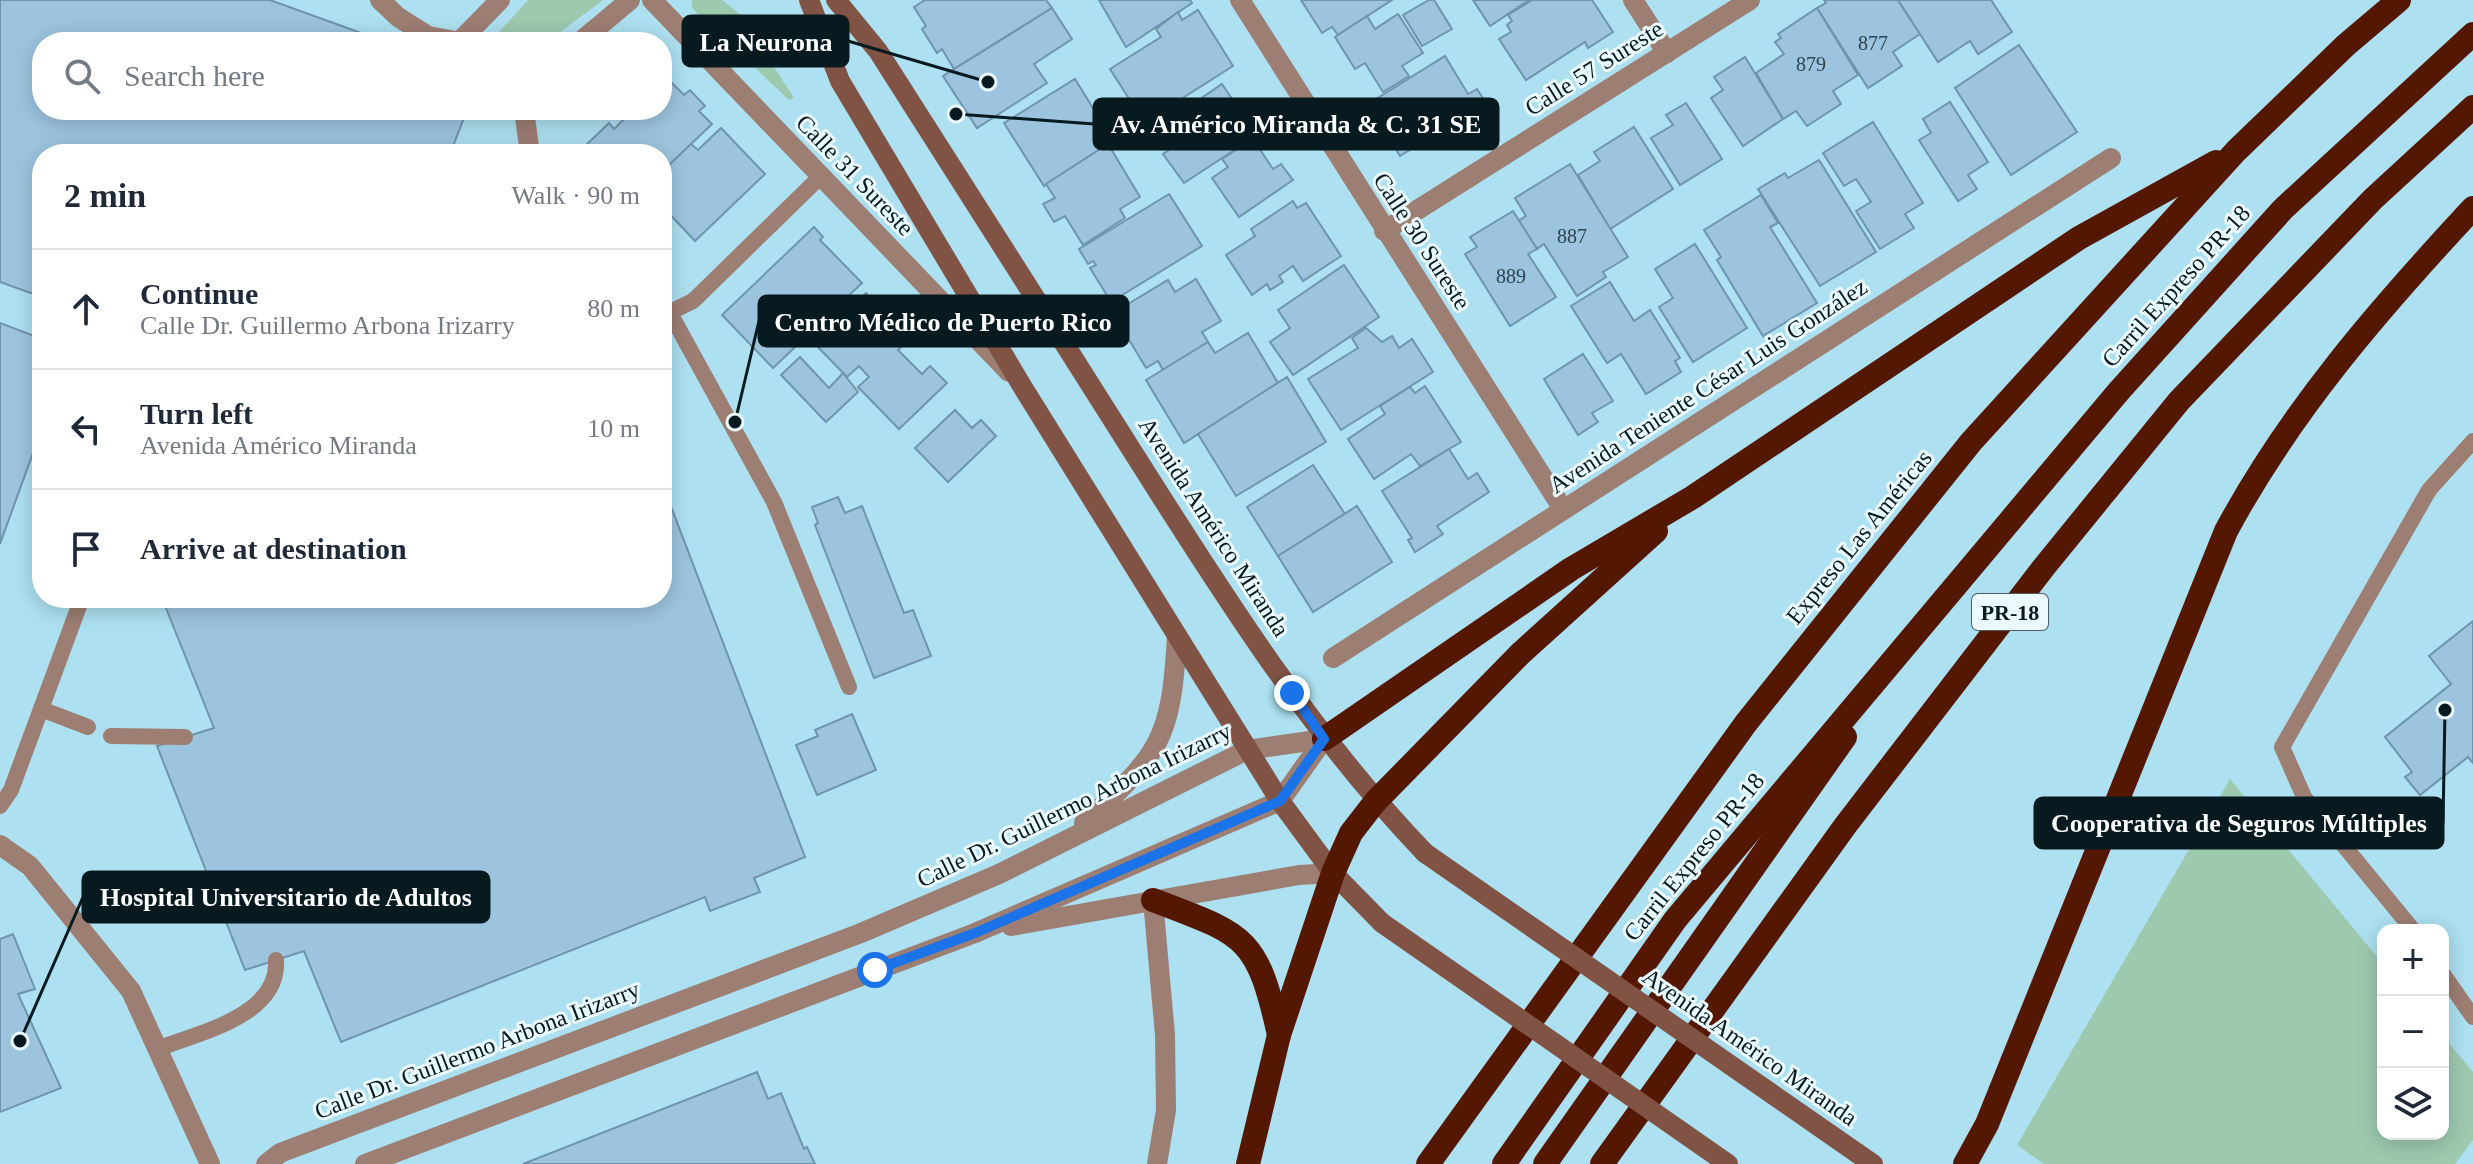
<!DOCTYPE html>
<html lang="en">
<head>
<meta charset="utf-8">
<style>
	:root { --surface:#fff; --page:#f2f2f3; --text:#1f2937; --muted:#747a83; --line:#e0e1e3 }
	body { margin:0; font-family:Georgia,serif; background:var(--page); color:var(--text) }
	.controls { position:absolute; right:24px; bottom:24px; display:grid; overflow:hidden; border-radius:16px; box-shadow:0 4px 20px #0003 }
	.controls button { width:72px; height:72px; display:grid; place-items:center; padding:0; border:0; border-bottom:2px solid var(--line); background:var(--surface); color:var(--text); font:40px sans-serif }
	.stop { position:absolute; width:24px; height:24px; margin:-18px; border:6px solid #1a73e8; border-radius:50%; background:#fff }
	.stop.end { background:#1a73e8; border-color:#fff; box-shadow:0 2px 8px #0008 }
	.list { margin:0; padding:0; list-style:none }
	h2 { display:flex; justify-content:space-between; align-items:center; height:104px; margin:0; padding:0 32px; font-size:34px }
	h2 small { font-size:26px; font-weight:400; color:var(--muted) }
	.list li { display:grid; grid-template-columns:52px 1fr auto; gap:24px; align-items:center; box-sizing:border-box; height:120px; padding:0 32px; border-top:2px solid var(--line) }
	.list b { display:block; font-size:30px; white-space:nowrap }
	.list p { margin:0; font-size:26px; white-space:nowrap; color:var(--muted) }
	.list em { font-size:26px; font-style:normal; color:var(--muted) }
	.icon { flex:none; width:44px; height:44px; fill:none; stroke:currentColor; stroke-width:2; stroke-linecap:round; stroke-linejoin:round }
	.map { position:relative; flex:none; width:2473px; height:1164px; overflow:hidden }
	.search { position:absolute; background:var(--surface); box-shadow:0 4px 20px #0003; left:32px; top:32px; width:640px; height:88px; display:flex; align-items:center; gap:20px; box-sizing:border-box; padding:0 28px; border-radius:32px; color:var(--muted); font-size:30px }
	.panel { position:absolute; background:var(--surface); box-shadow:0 4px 20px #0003; left:32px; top:144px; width:640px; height:464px; border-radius:32px }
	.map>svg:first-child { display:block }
</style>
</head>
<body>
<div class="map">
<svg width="2473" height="1164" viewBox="0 0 2473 1164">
	<rect width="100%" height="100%" fill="#ade0f0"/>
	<!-- green -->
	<g fill="#9dc9af">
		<path d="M528 0H603L547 42H504L500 31Z"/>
		<path d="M692 0H722L740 14 794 98 789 100 692 8Z"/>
		<path d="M2230 779 2383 964V1134H2443V1036L2473 1072V1140L2455 1164H2044L2017 1145Z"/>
	</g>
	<!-- building -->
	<g fill="#9dc4df" stroke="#6f94ae" stroke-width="2">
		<path d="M0 0H270L386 42H42V110H467L450 154H42V297L0 282Z"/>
		<path d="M925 0H1046L1052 8 954 69 942 49 937 53 922 29 926 26 914 7Z"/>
		<path d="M1099 0H1190L1192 3 1126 47Z"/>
		<path d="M1301 0H1392L1338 35 1332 27 1322 33Z"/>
		<path d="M1429 0H1434L1452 29 1422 46 1403 15Z"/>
		<path d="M1473 0H1529L1490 26Z"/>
		<path d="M1532 0H1592L1613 32 1588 48 1585 42 1526 80 1499 39 1511 32 1507 25 1512 21 1508 15Z"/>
		<path d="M1824 0H1898L1920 34 1893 52 1902 66 1868 88 1817 8 1826 3Z"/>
		<path d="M1898 0H1991L2012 32 1978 54 1970 41 1938 62Z"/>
		<path d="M1052 8 1072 39 1034 64 1047 83 977 128 943 76Z"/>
		<path d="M1817 8 1858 75 1833 91 1841 104 1807 126 1796 111 1783 119 1756 73 1784 54 1775 42 1781 38 1778 34Z"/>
		<path d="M1198 10 1233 66 1129 132 1120 117 1135 108 1110 69 1161 37 1156 29 1178 12 1182 20Z"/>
		<path d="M1398 14 1423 53 1402 66 1409 76 1383 92 1365 63 1355 69 1335 37 1367 16 1375 29Z"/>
		<path d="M2019 45 2077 132 2011 175 1955 88Z"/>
		<path d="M1445 56 1468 94 1477 89 1491 111 1464 127 1459 120 1400 156 1368 104Z"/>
		<path d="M1745 57 1783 119 1743 146 1711 98 1723 90 1714 77Z"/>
		<path d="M667 78 684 95 690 90 705 106 699 111 712 124 662 172V154H589L583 148 609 123 614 129 633 110H662V83Z"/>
		<path d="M1075 79 1104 126 1111 121 1116 129 1109 133 1114 140 1044 186 1004 123Z"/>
		<path d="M1222 84 1237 106 1242 102 1262 132 1184 183 1163 154 1173 147 1163 133 1178 122 1174 117Z"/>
		<path d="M1950 102 1988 162 1968 175 1977 189 1958 201 1919 140 1931 133 1923 119Z"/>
		<path d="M1686 103 1722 159 1680 185 1651 138 1673 125 1666 115Z"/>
		<path d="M1873 122 1923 203 1905 214 1914 228 1880 249 1856 211 1871 202 1856 179 1844 186 1823 153Z"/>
		<path d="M1634 127 1673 189 1610 229 1578 175 1600 161 1594 152Z"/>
		<path d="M721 128 765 174 695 241 662 206V196L667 191 662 187V172L691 144 698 150Z"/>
		<path d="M1253 139 1273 169 1281 164 1293 180 1239 217 1212 178 1228 167 1222 159Z"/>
		<path d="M1108 144 1140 197 1120 209 1125 218 1083 245 1065 216 1054 222 1043 204 1055 198 1046 184Z"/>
		<path d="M1819 160 1876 252 1820 286 1758 189 1785 173 1788 178Z"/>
		<path d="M1570 164 1628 257 1603 272 1606 277 1577 296 1544 244 1537 249 1518 221 1526 216 1515 198Z"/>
		<path d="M1169 194 1202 246 1111 302 1090 268 1096 265 1093 261 1088 264 1079 249Z"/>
		<path d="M1761 195 1778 223 1770 227 1817 303 1763 336 1717 260 1721 257 1704 230Z"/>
		<path d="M1293 201 1297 208 1306 203 1341 256 1303 281 1293 266 1279 276 1283 282 1270 290 1267 284 1252 295 1226 255 1255 236 1251 229Z"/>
		<path d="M1513 211 1537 249 1528 254 1556 297 1510 326 1465 254 1477 247 1470 237Z"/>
		<path d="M814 227 823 237 820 240 862 283 773 368 722 315Z"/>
		<path d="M1695 244 1747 328 1693 362 1659 307 1673 298 1655 269Z"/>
		<path d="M1344 265 1379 317 1293 375 1270 342 1290 328 1278 310Z"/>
		<path d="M1196 279 1221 321 1202 332 1208 342 1163 370 1158 361 1146 368 1113 313 1168 280 1175 292Z"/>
		<path d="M1610 282 1634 321 1650 310 1680 358 1675 361 1681 372 1646 394 1621 354 1607 363 1571 306Z"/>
		<path d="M866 293 910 339 898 350 922 374 930 366 947 383 899 429 858 387 869 377 859 366 847 377 814 343Z"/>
		<path d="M0 323 42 339V428L0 544Z"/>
		<path d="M1366 328 1382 342 1392 336 1399 348 1412 339 1433 372 1341 430 1308 379 1358 348 1352 338Z"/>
		<path d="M1248 333 1278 383 1184 443 1146 380 1208 342 1215 353Z"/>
		<path d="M1583 354 1613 401 1592 413 1598 422 1578 435 1544 379Z"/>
		<path d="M800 357 829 388 843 373 858 392 826 422 781 375Z"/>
		<path d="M1287 377 1326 442 1236 496 1198 434Z"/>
		<path d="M1425 386 1461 442 1420 466 1411 454 1374 479 1348 439 1385 414 1380 406 1410 387 1415 393Z"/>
		<path d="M955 410 972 428 981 420 996 436 948 482 915 448Z"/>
		<path d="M1449 449 1468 479 1477 473 1489 492 1437 526 1443 534 1415 552 1408 540 1412 538 1382 491Z"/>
		<path d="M1313 465 1345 514 1278 556 1247 507Z"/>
		<path d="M662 483 805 857 754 878 760 892 710 911 705 897 341 1042 304 951 245 970 157 746 214 728 162 598H662Z"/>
		<path d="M838 497 845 513 862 506 904 613 913 610 931 656 874 678 815 525 818 523 812 507Z"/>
		<path d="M1357 506 1392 562 1313 612 1278 556Z"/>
		<path d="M2473 621V763L2468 757 2420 795 2405 777 2412 772 2385 737 2451 684 2429 656Z"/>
		<path d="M852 714 876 770 817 795 796 745 818 736 815 730Z"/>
		<path d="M13 934 35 989 18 994 61 1088 0 1112V939Z"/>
		<path d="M757 1072 768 1099 781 1093 804 1149 807 1147 815 1164H523Z"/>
	</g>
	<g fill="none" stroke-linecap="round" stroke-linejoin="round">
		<!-- lane -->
		<g stroke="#9d7e73" stroke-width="16">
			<path d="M670 313 774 502 849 687"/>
			<path d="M662 316 693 301 820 177"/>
			<path d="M41 709 88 727"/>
			<path d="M111 736 185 737"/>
			<path d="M0 806 11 790 82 598"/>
			<path d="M2413 930 2304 797 2282 747 2429 490 2473 441"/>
			<path d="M2443 974 2473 1017"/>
			<path d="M157 1049C198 1033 280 1016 276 960"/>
		</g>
		<!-- street -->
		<g stroke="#9d7e73" stroke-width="20">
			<path d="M380 0 398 17 428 36 461 42"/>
			<path d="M652 0 1009 372"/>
			<path d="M1240 0 1563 509"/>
			<path d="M1633 0 1667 53"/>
			<path d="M460 41 500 0"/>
			<path d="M580 42 630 0"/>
			<path d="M524 110 530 154"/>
			<path d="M1384 231 1750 0"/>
			<path d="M1333 658 2111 158"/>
			<path d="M1084 823C1161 753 1171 740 1177 636"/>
			<path d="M0 845 30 866 131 991 210 1164"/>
			<path d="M1153 900 1165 1035 1166 1110 1157 1164"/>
			<path d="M1011 926 1299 875 1333 873"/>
			<path d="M266 1164 280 1153 861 933 999 874 1247 750 1324 739"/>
			<path d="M365 1164 975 933 1280 801 1324 739"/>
		</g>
		<!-- secondary -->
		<g stroke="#805345" stroke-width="20">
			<path d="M809 0 840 81 1022 386 1280 801 1333 873 1382 923"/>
			<path d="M836 0 878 51C962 183 1047 316 1131 449 1220 590 1309 732 1425 853"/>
			<path d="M1857 1153 1873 1164"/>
		</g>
		<!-- highway -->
		<g stroke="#541802" stroke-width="24">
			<path d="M1324 739 1571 569 1693 497 2079 238 2216 162"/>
			<path d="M1153 900C1245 935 1257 935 1279 1035"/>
			<path d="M1248 1164 1279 1035 1333 873 1351 833 1375 802 1521 653 1656 531"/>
			<path d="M1428 1164 1746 723 1971 442 2236 151 2346 45 2399 0"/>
			<path d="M1504 1164 1675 920 2119 391 2283 209 2473 34"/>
			<path d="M1545 1164 1845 737"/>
			<path d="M1602 1164 1845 826 2044 567 2179 401 2373 199 2473 107"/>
			<path d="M1965 1164 1987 1124 2226 531C2291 410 2380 308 2473 208"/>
		</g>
		<!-- secondary-bridge -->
		<g stroke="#805345" stroke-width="20">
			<path d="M1425 853 1857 1153"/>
			<path d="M1382 923 1728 1164"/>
		</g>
	</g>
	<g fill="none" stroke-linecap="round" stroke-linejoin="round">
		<!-- route -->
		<path stroke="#1a73e8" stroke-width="10" d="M875 970 975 933 1280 801 1324 739 1292 693"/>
	</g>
	<g text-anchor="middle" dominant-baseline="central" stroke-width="6" stroke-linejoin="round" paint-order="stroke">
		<!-- number labels -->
		<g font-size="20" fill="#2c4450">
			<text x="1873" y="43">877</text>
			<text x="1811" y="64">879</text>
			<text x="1572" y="236">887</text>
			<text x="1511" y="276">889</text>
		</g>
		<!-- shield labels -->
		<rect fill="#ebfaff" stroke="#4b5d63" stroke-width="2" x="1972" y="594" width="76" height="36" rx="6"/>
		<g font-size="22" font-weight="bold" fill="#061a20">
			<text x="2010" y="612">PR-18</text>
		</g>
		<!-- street labels -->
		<g font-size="24" fill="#061a20" stroke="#ebfaff">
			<text transform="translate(1594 68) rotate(-32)">Calle 57 Sureste</text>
			<text transform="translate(855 175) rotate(46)">Calle 31 Sureste</text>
			<text transform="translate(1422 241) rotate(57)">Calle 30 Sureste</text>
			<text transform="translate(2176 286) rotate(-48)">Carril Expreso PR-18</text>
			<text transform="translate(1708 386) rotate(-33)">Avenida Teniente César Luis González</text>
			<text transform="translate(1214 527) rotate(57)">Avenida Américo Miranda</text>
			<text transform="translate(1859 537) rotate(-51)">Expreso Las Américas</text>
			<text transform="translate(1074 805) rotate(-26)">Calle Dr. Guillermo Arbona Irizarry</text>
			<text transform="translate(1694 857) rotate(-51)">Carril Expreso PR-18</text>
			<text transform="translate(1750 1047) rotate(35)">Avenida Américo Miranda</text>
			<text transform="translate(477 1050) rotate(-21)">Calle Dr. Guillermo Arbona Irizarry</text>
		</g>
	</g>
	<!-- callouts -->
	<path fill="none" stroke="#061a20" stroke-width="3" d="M988 82L848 41M956 114L1094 124M735 422L759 321M2445 710L2443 823M20 1041L83 897"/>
	<g fill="#061a20" stroke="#ebfaff" stroke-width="3">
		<circle cx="988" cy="82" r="8"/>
		<circle cx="956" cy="114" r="8"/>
		<circle cx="735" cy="422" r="8"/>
		<circle cx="2445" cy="710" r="8"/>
		<circle cx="20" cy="1041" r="8"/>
	</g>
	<g fill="#061a20" stroke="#061a20" stroke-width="3">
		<rect x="683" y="16" width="165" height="50" rx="8"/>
		<rect x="1094" y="99" width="404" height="50" rx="8"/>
		<rect x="759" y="296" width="369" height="50" rx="8"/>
		<rect x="2035" y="798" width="408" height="50" rx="8"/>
		<rect x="83" y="872" width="406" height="50" rx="8"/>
	</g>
	<g font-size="26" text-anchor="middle" font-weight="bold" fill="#fff">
		<text x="766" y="51">La Neurona</text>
		<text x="1296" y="133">Av. Américo Miranda &amp; C. 31 SE</text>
		<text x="943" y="331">Centro Médico de Puerto Rico</text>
		<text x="2239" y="832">Cooperativa de Seguros Múltiples</text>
		<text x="286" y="906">Hospital Universitario de Adultos</text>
	</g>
</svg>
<div class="controls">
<button>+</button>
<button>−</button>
<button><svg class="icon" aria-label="layers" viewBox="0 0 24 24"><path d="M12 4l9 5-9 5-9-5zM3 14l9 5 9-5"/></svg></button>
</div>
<div class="stop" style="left:875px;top:970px"></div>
<div class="stop end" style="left:1292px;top:693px"></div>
<div class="search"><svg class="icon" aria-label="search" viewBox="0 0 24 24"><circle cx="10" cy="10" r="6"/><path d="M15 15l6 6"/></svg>Search here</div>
<section class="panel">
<h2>2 min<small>Walk · 90 m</small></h2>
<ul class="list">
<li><svg class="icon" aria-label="ahead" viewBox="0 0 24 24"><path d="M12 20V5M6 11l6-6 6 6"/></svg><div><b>Continue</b><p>Calle Dr. Guillermo Arbona Irizarry</p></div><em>80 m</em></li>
<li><svg class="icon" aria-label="left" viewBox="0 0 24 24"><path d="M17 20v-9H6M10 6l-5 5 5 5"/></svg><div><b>Turn left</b><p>Avenida Américo Miranda</p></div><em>10 m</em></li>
<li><svg class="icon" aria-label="arrive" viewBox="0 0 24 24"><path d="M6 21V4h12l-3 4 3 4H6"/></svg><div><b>Arrive at destination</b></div></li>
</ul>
</section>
</div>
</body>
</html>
